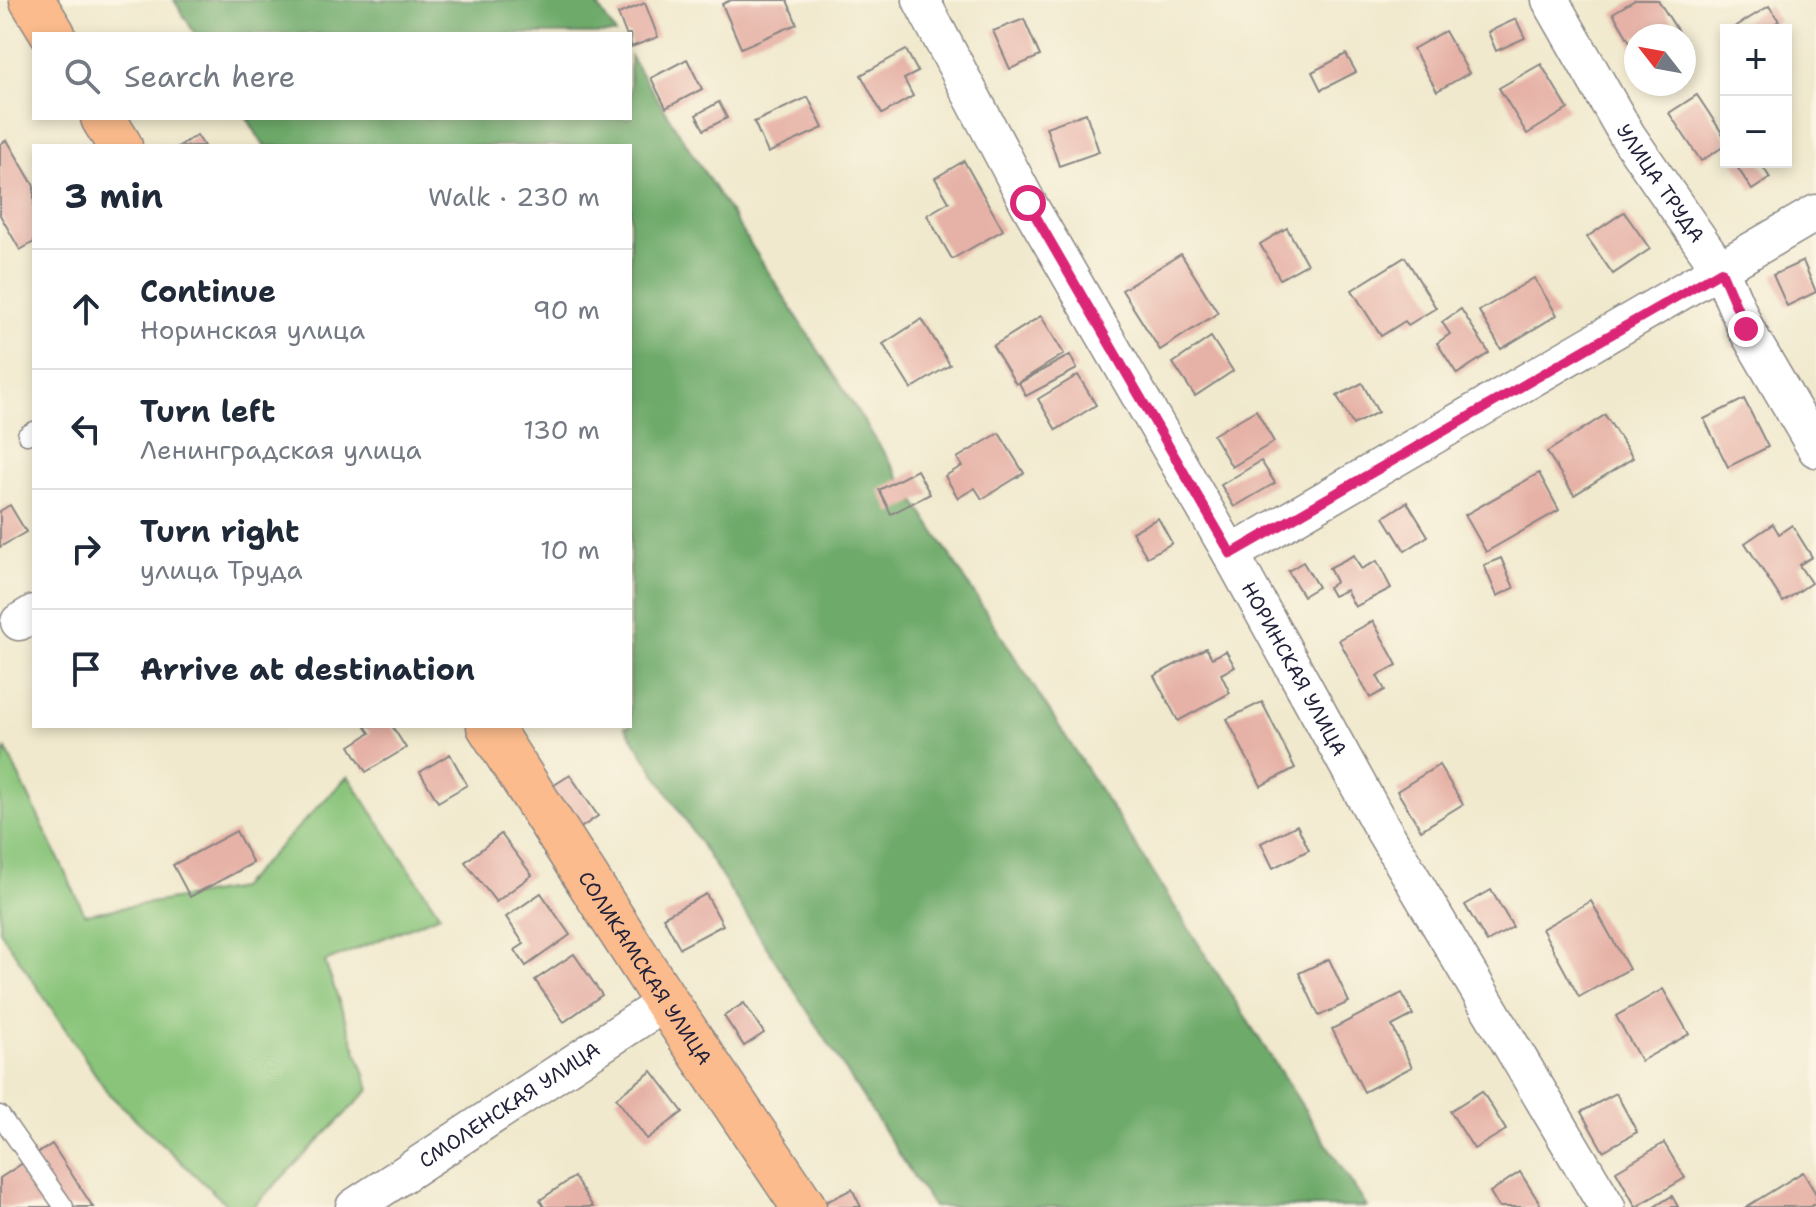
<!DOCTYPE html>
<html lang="en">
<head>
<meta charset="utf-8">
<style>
	:root { --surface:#fff; --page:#f6f6f7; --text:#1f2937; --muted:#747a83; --line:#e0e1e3 }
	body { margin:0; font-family:"Shantell Sans",sans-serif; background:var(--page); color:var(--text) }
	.controls { position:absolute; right:24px; top:24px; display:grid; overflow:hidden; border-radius:0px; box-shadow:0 4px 12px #0003 }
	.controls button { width:72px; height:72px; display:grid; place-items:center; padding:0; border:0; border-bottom:2px solid var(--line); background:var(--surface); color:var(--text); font:40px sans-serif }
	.compass { position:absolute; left:1624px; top:24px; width:72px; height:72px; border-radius:50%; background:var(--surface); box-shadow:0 4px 12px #0003; rotate:301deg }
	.stop { position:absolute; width:24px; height:24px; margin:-18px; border:6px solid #db2777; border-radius:50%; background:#fff }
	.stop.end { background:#db2777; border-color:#fff; box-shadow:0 2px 8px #0008 }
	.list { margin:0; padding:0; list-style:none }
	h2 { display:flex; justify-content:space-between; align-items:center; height:104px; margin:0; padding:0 32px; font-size:34px }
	h2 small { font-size:26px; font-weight:400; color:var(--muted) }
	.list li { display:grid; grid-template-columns:52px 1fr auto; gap:24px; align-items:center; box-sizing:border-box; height:120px; padding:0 32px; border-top:2px solid var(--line) }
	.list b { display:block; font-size:30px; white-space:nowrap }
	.list p { margin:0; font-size:26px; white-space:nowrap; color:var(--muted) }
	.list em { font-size:26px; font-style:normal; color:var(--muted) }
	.icon { flex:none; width:44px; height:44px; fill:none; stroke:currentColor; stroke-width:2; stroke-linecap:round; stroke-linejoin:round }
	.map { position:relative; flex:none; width:1816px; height:1207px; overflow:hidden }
	.search { position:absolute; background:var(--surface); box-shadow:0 4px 12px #0003; left:32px; top:32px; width:600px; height:88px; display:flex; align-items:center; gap:20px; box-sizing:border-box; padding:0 28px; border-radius:0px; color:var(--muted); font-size:30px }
	.panel { position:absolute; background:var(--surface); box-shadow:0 4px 12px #0003; left:32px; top:144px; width:600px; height:584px; border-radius:0px }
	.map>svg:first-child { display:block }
</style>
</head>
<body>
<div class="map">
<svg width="1816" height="1207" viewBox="0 0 1816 1207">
	<rect width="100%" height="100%" fill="#fcf5e5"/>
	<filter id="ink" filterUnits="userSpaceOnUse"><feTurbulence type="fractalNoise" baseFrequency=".0125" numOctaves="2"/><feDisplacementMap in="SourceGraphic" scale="16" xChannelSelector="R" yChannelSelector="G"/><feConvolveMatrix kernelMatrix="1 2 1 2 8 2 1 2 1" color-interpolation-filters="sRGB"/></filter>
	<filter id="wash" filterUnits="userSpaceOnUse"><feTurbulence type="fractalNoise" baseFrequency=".006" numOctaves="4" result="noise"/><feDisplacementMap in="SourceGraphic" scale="32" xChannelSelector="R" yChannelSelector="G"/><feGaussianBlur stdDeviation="1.8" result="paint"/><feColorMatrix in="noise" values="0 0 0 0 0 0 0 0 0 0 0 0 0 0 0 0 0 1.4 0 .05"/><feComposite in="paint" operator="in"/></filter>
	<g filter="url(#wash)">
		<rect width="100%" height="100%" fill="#f0e9cd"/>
		<!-- green -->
		<path fill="#89c47a" stroke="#56735a" stroke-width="2" d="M6 749 85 914 239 888 348 776 440 915 325 962 370 1089 253 1207H229L108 1093 0 931V771Z"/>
		<!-- forest -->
		<g fill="#6eaa6a" stroke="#486652" stroke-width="2">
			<path d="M174 0H594L616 34H195Z"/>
			<path d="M630 56 1367 1207H933L625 726H630V146H264L247 118H630Z"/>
		</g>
		<g id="blocks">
			<!-- building -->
			<g fill="#e6b1a6">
				<path d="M731 0H787L797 24 741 48 722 4Z"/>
				<path d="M1635 0H1658L1679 33 1674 36H1636V52L1613 13Z"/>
				<path d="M645 3 658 37 631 47 630 34H626L618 14Z"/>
				<path d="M1769 6 1779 21 1764 30H1730Z"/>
				<path d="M1024 19 1040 56 1010 69 993 31Z"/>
				<path d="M1516 19 1525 38 1496 51 1488 32Z"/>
				<path d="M1445 31 1469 73 1437 91 1413 49Z"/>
				<path d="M906 50 918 72 904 79 913 96 882 114 861 75Z"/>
				<path d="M1346 54 1356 72 1321 90 1312 72Z"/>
				<path d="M687 59 702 89 666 108 651 78Z"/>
				<path d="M1541 64 1568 109 1527 134 1499 88Z"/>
				<path d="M1697 95 1726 139V145L1701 161 1669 113Z"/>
				<path d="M808 97 823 128 768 153 754 122Z"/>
				<path d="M719 102 727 118 704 130 696 115Z"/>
				<path d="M1086 113 1099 152 1059 166 1046 127Z"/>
				<path d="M197 135 204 146H179Z"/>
				<path d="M7 140 34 186V242L20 250 0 215V144Z"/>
				<path d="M964 161 1003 230 952 259 927 215 949 202 935 178Z"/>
				<path d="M1734 162H1760L1770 178 1752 190Z"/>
				<path d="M1624 212 1650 249 1613 274 1587 237Z"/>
				<path d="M1287 228 1307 264 1280 279 1260 244Z"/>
				<path d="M1181 254 1218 313 1160 350 1122 290Z"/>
				<path d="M1405 257 1436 308 1408 325 1405 321 1381 336 1352 290Z"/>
				<path d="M1803 261 1816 292 1787 306 1773 275Z"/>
				<path d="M1534 278 1557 315 1501 349 1479 311Z"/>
				<path d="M1461 309 1489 353 1457 374 1437 343 1450 334 1442 322Z"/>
				<path d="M1041 316 1064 354 1016 384 993 346Z"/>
				<path d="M922 319 950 365 911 389 883 344Z"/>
				<path d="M1211 337 1233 371 1195 396 1173 363Z"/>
				<path d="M1070 355 1077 369 1026 396 1019 383Z"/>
				<path d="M1078 375 1096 405 1056 430 1038 399Z"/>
				<path d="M1362 383 1378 412 1353 425 1337 396Z"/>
				<path d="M1744 399 1768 447 1728 467 1704 419Z"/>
				<path d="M1256 410 1274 442 1232 467 1213 435Z"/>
				<path d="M1605 415 1633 458 1574 495 1547 452Z"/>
				<path d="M999 433 1024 473 982 499 975 488 958 498 945 476 962 466 957 458Z"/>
				<path d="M1261 461 1275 483 1234 507 1221 485Z"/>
				<path d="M917 470 930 494 891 514 879 490Z"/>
				<path d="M1539 473 1559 510 1486 552 1465 515Z"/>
				<path d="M1407 502 1428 536 1405 551 1384 517Z"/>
				<path d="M10 505 26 532 0 547V511Z"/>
				<path d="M1158 518 1172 543 1147 557 1132 532Z"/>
				<path d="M1773 524 1779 534 1792 525 1812 557 1799 565 1811 583 1783 602 1745 543Z"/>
				<path d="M1354 555 1361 569 1377 561 1391 588 1355 607 1346 590 1333 596 1328 587 1336 582 1329 568Z"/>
				<path d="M1501 558 1514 588 1497 596 1484 565Z"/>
				<path d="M1303 562 1318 587 1303 596 1288 571Z"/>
				<path d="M1373 621 1397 665 1377 676 1385 690 1370 698 1339 640Z"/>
				<path d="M1206 648 1212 658 1226 651 1235 667 1221 674 1230 693 1178 721 1154 676Z"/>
				<path d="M1262 702 1295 768 1261 786 1227 719Z"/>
				<path d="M365 726H392L406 748 366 772 350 746 370 733Z"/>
				<path d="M450 754 467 785 438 802 420 772Z"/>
				<path d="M1439 765 1463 804 1421 830 1397 791Z"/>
				<path d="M570 775 598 816 576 831 548 789Z"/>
				<path d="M1297 825 1309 850 1273 868 1261 843Z"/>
				<path d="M236 831 253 863 190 897 173 865Z"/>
				<path d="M501 834 532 875 496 902 465 862Z"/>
				<path d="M1491 890 1513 927 1487 942 1465 905Z"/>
				<path d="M541 893 570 935 526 966 515 950 524 944 506 917Z"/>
				<path d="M706 894 723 925 680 948 663 917Z"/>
				<path d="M1591 901 1629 969 1579 997 1542 929Z"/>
				<path d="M574 954 602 995 564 1022 535 980Z"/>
				<path d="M1329 959 1349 1002 1319 1016 1299 973Z"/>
				<path d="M1663 989 1689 1034 1641 1061 1616 1016Z"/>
				<path d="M1402 993 1413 1015 1392 1026 1412 1067 1364 1092 1332 1029Z"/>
				<path d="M744 1003 764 1033 744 1046 724 1016Z"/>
				<path d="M652 1071 683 1112 647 1139 616 1098Z"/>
				<path d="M1482 1091 1506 1130 1474 1149 1450 1111Z"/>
				<path d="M1616 1093 1637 1132 1603 1151 1581 1112Z"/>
				<path d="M1664 1143 1685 1178 1636 1207 1616 1171Z"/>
				<path d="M52 1144 93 1207H0V1178Z"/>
				<path d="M1520 1172 1542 1207H1499L1490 1192Z"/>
				<path d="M1803 1172 1816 1194V1203L1810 1207H1746Z"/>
				<path d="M574 1177 593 1207H544L540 1200Z"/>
				<path d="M852 1189 861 1207H826L824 1203Z"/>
				<path d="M1672 1196 1678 1207H1654Z"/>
			</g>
		</g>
	</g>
	<g filter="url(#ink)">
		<use href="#blocks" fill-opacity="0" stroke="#898684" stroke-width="2"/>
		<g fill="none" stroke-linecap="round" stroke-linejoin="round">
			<!-- lane casing -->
			<g stroke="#898684" stroke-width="21">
				<g id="lane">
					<path d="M27 435 34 431"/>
					<path d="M0 1115 64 1207"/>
				</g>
			</g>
			<!-- street casing -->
			<g stroke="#898684" stroke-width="39">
				<g id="street">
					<path id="s1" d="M921 0 1028 203 1231 554 1378 821 1607 1207"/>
					<path id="s2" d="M1550 0 1627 135 1721 271 1746 329 1816 449"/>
					<path d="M1231 554 1816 213"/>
					<path d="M19 622 34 613"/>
					<path id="s3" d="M354 1207 666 1002"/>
				</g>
			</g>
			<!-- primary casing -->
			<g stroke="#898684" stroke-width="47">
				<g id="primary">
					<path d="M32 0 53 34"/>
					<path d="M103 118 120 146"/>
					<path id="s4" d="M489 726 666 1002 804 1207"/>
				</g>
			</g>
			<!-- lane -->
			<use href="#lane" stroke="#fff" stroke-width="18"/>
			<!-- street -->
			<use href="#street" stroke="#fff" stroke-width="36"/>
			<!-- primary -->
			<use href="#primary" stroke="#fbbb8c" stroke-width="44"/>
		</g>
	</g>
	<g fill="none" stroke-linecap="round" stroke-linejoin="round" filter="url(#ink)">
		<!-- route -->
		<path stroke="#db2777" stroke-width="10" d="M1028 203 1231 554 1721 271 1746 329"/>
	</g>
	<g text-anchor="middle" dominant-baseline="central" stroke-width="8" stroke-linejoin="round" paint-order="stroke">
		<!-- street labels -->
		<g font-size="20" fill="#22223b" stroke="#fcf5e5">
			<text stroke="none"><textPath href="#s2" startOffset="214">УЛИЦА ТРУДА</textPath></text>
			<text stroke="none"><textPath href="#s1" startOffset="766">НОРИНСКАЯ УЛИЦА</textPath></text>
			<text stroke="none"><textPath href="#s4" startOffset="288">СОЛИКАМСКАЯ УЛИЦА</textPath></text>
			<text stroke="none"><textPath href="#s3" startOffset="186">СМОЛЕНСКАЯ УЛИЦА</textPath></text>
		</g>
	</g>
</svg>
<div class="controls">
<button>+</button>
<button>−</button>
</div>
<svg class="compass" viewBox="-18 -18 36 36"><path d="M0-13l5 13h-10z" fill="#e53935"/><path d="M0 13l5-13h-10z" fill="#747a83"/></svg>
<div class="stop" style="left:1028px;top:203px"></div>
<div class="stop end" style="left:1746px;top:329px"></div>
<div class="search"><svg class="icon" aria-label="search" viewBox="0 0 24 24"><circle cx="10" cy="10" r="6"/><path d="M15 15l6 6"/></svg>Search here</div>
<section class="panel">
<h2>3 min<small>Walk · 230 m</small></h2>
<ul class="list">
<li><svg class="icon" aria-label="ahead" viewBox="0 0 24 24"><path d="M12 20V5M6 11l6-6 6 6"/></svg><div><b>Continue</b><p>Норинская улица</p></div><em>90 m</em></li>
<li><svg class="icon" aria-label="left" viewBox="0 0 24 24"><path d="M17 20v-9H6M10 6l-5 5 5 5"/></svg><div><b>Turn left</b><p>Ленинградская улица</p></div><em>130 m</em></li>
<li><svg class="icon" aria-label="right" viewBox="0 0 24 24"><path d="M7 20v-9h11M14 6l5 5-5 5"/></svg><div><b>Turn right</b><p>улица Труда</p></div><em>10 m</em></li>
<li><svg class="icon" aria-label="arrive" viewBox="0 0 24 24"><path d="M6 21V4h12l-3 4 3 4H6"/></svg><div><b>Arrive at destination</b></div></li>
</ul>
</section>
</div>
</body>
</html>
